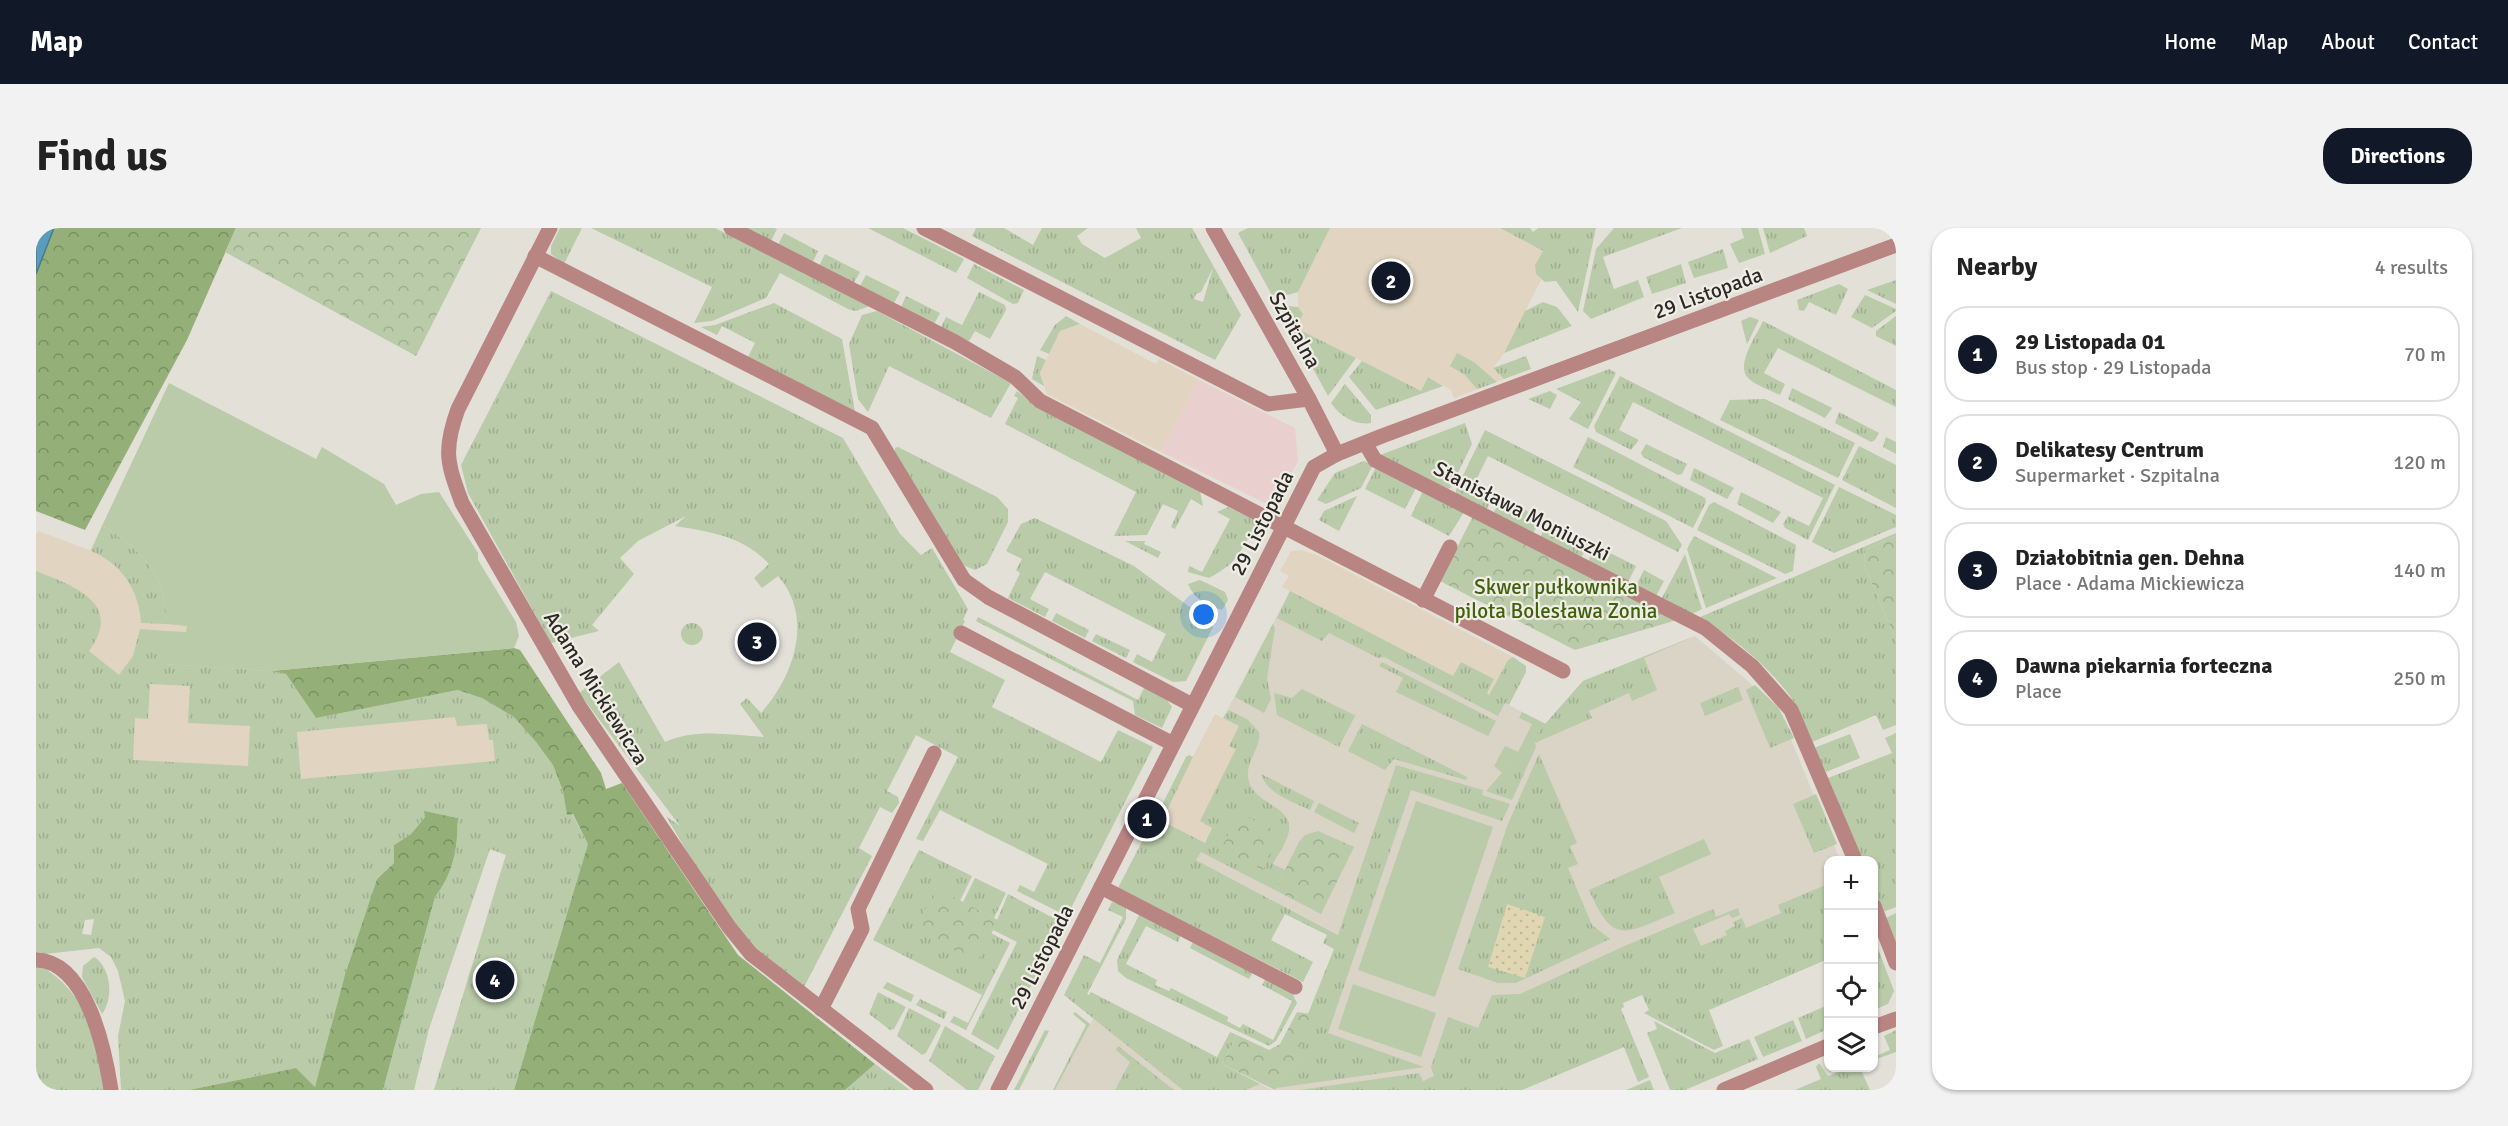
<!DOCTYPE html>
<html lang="en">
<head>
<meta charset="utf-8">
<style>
	:root { --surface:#fff; --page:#f2f2f2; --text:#222; --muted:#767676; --line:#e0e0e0; --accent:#111827 }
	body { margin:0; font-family:Signika,sans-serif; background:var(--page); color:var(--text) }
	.controls { position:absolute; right:18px; bottom:18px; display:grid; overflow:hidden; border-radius:12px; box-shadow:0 2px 4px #0004 }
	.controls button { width:54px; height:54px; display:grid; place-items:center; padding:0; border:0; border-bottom:2px solid var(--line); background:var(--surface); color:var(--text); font:30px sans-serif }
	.you { position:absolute; left:1168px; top:387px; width:21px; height:21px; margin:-15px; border:4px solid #fff; border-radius:50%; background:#1a73e8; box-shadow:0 0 0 9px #1a73e833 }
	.badge { display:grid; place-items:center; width:39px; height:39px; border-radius:50%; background:var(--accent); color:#fff; font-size:20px; font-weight:700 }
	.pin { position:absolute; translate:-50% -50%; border:3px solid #fff; box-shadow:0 2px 6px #0006 }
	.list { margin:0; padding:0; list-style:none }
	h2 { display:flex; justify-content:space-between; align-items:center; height:78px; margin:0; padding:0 24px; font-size:26px }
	h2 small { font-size:20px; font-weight:400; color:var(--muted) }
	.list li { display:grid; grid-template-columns:39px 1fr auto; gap:18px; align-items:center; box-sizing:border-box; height:96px; margin:0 12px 12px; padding:0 12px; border:2px solid var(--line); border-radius:24px }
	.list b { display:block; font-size:22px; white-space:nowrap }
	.list p { margin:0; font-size:20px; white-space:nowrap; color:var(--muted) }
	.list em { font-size:20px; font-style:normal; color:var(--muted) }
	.icon { flex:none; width:33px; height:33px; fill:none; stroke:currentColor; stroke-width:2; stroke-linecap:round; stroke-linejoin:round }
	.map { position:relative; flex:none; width:1860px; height:862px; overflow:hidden; border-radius:24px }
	header { display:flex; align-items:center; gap:36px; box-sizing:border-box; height:84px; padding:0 30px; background:var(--accent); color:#fff }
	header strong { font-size:28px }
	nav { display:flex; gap:33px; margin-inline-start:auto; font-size:21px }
	.intro { display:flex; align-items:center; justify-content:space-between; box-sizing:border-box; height:144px; padding:0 36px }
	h1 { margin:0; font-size:42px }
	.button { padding:15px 27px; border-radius:24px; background:var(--accent); color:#fff; font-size:21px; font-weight:700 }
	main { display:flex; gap:36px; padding:0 36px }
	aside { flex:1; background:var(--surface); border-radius:24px; box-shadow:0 2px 4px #0004 }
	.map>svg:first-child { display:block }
</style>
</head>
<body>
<header>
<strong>Map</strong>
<nav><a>Home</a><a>Map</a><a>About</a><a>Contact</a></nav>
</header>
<div class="intro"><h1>Find us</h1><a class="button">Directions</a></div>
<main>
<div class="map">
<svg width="1860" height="862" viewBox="0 0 1860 862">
	<defs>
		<pattern id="grass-tufts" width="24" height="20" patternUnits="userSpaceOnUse" patternTransform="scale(1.5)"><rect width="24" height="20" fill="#b9cba8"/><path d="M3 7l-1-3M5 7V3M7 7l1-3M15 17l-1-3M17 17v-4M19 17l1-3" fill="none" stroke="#9fae90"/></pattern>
		<pattern id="forest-crowns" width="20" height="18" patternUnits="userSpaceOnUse" patternTransform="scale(1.5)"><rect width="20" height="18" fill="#94b078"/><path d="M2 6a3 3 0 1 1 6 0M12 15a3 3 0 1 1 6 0" fill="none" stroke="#798f62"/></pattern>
		<pattern id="sand-dots" width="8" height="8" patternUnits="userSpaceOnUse" patternTransform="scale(1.5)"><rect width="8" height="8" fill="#e0d7b2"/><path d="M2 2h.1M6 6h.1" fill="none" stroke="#c0b999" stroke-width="1.8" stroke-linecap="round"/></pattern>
		<pattern id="park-crowns" width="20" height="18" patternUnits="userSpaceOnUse" patternTransform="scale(1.5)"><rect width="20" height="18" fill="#b9cba8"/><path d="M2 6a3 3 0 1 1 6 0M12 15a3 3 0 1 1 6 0" fill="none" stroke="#9fae90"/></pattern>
	</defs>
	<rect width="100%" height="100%" fill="#e3e0d8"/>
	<!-- commercial -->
	<g fill="#e1d5c1">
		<path d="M1294 0H1464L1507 23 1499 37 1505 52 1468 125 1457 140 1468 151 1418 170 1415 162 1393 149 1385 163 1260 100 1267 86 1262 79V64Z"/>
		<path d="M1044 96 1120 136 1123 131 1163 152 1125 224 1011 166 1004 145 1024 103Z"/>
		<path d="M66 298 151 398 150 404 484 422 565 545 570 562 478 862H398L470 626 422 612 388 584 389 589 0 530V307L2 303 54 322Z"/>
		<path d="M1265 322 1281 327 1477 429 1472 432 1453 467 1246 359 1253 348 1244 343 1255 323Z"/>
		<path d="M1179 486 1223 509 1168 615 1124 592Z"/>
	</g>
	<!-- built -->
	<g fill="#d9d4c5">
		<path d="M1254 363 1509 496 1547 453 1659 408 1727 466 1746 489 1804 632H1792V682L1366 862H1239L1262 826 1303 707 1160 632 1222 509 1187 490Z"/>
		<path d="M1066 774 1236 862H1019Z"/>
	</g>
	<!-- medical -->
	<path fill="#eacfcf" d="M1163 152 1259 200 1262 233 1243 271 1235 278 1125 224Z"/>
	<!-- grass -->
	<g fill="url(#grass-tufts)" fill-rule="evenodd">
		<path d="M524 0H546L528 36 515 26V18Z"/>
		<path d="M555 0H679L834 78 819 83 812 81 744 45 730 70 676 93 658 95 676 59Z"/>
		<path d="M710 0H738L741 1 735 13Z"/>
		<path d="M832 0H867L928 31 920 45Z"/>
		<path d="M940 0H968L997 17 1006 0H1052L1041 8 1046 16 1069 30 1105 10 1100 0H1156L1205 87 1179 132 936 8ZM1177 40 1167 74 1158 71 1160 66 1165 64Z"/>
		<path d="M1212 0H1294L1262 64 1238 71 1202 5Z"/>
		<path d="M1464 0H1494L1497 4 1502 0H1560L1542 84 1520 53 1509 54 1500 46 1499 37 1507 23Z"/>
		<path d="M1578 0H1646L1567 29 1578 61 1602 52 1608 69 1555 91 1547 83 1560 21Z"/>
		<path d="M1705 0H1722L1729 26 1703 35 1694 16 1708 10Z"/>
		<path d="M1727 0H1768L1771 8 1734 25Z"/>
		<path d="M748 5 782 23 777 34 742 17Z"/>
		<path d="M1687 21 1692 40 1658 50 1652 34Z"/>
		<path d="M789 26 824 44 818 55 783 38Z"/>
		<path d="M938 36 988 62 982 75 977 76 931 50Z"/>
		<path d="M1645 36 1650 55 1616 66 1610 49Z"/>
		<path d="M830 47 864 64 858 75 824 58Z"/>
		<path d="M1860 52V76L1831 62Z"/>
		<path d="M1803 56 1812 61 1800 87 1773 74 1768 83 1763 82 1761 72Z"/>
		<path d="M515 63 807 210 864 306 885 327 896 320 932 381 927 392 929 393 914 424 969 452 956 479 1065 534 1082 502 1117 519 1031 688 981 663 984 657 998 664 1012 636 904 582 887 613 880 611 922 529 880 507 851 563 862 569 863 575 856 585 844 579 823 620 836 628 767 761 736 737 692 694 630 588 644 598 543 465 583 434 629 514C659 500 695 507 728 509L704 476 711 470 725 485C757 449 779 390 742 348L726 360 718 350 733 336C707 308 675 304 639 298L650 288 602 313 584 330 598 346 556 397 563 403 515 415 432 265 425 237Z"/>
		<path d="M943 64 969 77 970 82 954 111 939 103 933 113 905 99 910 89 926 97Z"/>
		<path d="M1829 67 1860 81V83L1836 100 1815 89Z"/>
		<path d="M870 68 904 85 898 96 865 79Z"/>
		<path d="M1507 74 1521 79 1536 98 1468 125 1489 83Z"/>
		<path d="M738 75 806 111 819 184 712 129 719 115 686 98 681 107 665 99 679 97Z"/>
		<path d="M1242 77 1262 79 1267 86 1260 100 1320 130 1292 168Z"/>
		<path d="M841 83 975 155 955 190 853 138 832 184 822 171 813 116 826 87Z"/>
		<path d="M1030 88 1044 96 1024 103 1013 126 1004 122 1019 97Z"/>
		<path d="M1860 88V118L1840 108V103Z"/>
		<path d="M1714 89 1723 92 1711 116 1705 93Z"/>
		<path d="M1727 93 1860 162V179L1742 120 1728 145 1749 156 1744 167C1734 162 1721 158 1713 151 1698 138 1721 107 1727 93Z"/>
		<path d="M1421 125 1438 134 1461 154 1441 161 1429 147 1414 138Z"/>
		<path d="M1001 128 1010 132 1004 145 1008 158 996 151Z"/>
		<path d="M1490 128 1495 141 1468 151 1457 140Z"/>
		<path d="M1326 133 1385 163 1392 149 1407 158 1340 182 1313 149Z"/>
		<path d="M1573 141 1580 145 1552 201 1533 191 1545 174 1520 161Z"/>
		<path d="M1584 148 1799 257 1772 312 1749 300 1747 296 1752 288 1773 298 1787 270 1597 174 1583 202 1603 212 1595 222 1560 204 1558 198Z"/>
		<path d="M1309 156 1335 187V195C1319 198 1304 188 1295 175Z"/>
		<path d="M1756 160 1796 180 1789 190 1752 171Z"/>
		<path d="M981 163 1007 182 1164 263 1167 278 1155 271 1139 301 1135 299 1142 283 1127 276 1111 307 1078 308 1100 264 969 196 982 170 978 168Z"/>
		<path d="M1514 163 1521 167 1514 181 1492 171Z"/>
		<path d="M1729 171 1819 215 1802 250 1684 192 1694 172Z"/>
		<path d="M1803 184 1843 205 1839 212 1835 214 1799 195Z"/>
		<path d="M1429 195 1436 216 1415 259 1411 262 1344 227Z"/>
		<path d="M1449 202 1630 293 1646 317 1642 324 1452 228 1438 256 1458 267 1450 282 1420 266V262Z"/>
		<path d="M1552 209 1669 270 1670 274 1657 300 1537 239Z"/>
		<path d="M1850 209 1860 214V226L1847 219Z"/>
		<path d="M1610 216 1651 236 1646 246 1642 247 1607 229 1605 225Z"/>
		<path d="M1823 218 1860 237V280L1806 252Z"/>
		<path d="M862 219 961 269 972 281V294L951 336 939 342 927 337 859 224V220Z"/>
		<path d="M1328 233 1337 237 1325 260 1290 276 1281 272 1299 245Z"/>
		<path d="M1340 239 1380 260 1369 281 1329 261Z"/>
		<path d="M1658 240 1698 260 1691 271 1654 252Z"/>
		<path d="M1803 259 1860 287V299L1798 325 1776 314Z"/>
		<path d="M1387 263 1428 284 1413 308 1375 288Z"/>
		<path d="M1705 264 1745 284 1737 295 1701 276Z"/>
		<path d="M1321 268 1303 303 1283 292 1288 283Z"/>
		<path d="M1465 270 1505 290 1497 306 1457 286Z"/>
		<path d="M1678 274 1760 317 1757 343 1749 346 1661 302 1673 277Z"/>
		<path d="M1192 279 1223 294C1203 321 1206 333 1173 350L1152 344 1153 338 1166 344 1194 291 1181 284Z"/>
		<path d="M999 290 1098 338 1174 394 1177 399 1150 453 1137 454 1097 434 1101 426 1116 434 1130 406 1009 344 994 371 1013 381 1009 389 972 370 984 345 980 342 986 331 970 323 985 296Z"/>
		<path d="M1512 294 1553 315 1545 330 1504 309Z"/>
		<path d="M66 298C103 318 133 351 130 396L105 395C103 362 86 336 55 323Z"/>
		<path d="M1860 305V308L1829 322 1828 337 1860 412V497L1847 502 1840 487 1776 514C1769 500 1763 481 1754 468 1731 437 1695 407 1662 390Z"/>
		<path d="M1658 308 1741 350 1670 380 1651 321Z"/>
		<path d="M1089 313H1109L1108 316 1125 324 1122 330Z"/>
		<path d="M1560 318 1600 338 1592 354 1552 334Z"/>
		<path d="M1649 326 1666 381 1656 386 1626 370Z"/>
		<path d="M1608 342 1628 353 1620 368 1600 358Z"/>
		<path d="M0 343C35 357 89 374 53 423L83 447 97 428 104 401 130 403 128 436 235 443 250 446 280 490 423 462 446 470 478 489 500 514 517 537 527 563 531 586H536L552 616 478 862H398L470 627 454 621 393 801 378 862H347L399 669C417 646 423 618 421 590L389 589 375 606 358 617V635L341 651 279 859 260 840 153 862H85L82 808 89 773 82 743 75 729 63 720 0 727ZM114 456 154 458 152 495 214 498 212 538 97 532 99 490 112 491ZM419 489 421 498 451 496 453 512H457L459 533 265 551 261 504ZM58 691 55 707 46 706 49 692Z"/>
		<path d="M1164 352 1189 364 1192 372 1186 382C1171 378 1158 371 1152 356Z"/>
		<path d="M1254 363 1417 448 1425 434 1458 451 1451 465 1453 467 1472 432 1477 429 1490 438V444L1473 477 1469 475 1462 488 1348 429 1342 430 1293 405 1286 413 1241 390Z"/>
		<path d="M1020 385 1053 402 1049 410 1016 393Z"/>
		<path d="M942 389 1102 472 1109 458 1129 469 1136 479 1126 500 1099 487 1097 473 940 393Z"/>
		<circle cx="656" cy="406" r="11"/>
		<path d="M1237 396 1239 400 1231 450 1235 471 1228 485 1199 469Z"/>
		<path d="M1060 406 1094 422 1090 430 1056 413Z"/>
		<path d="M1659 408 1608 430 1621 462 1596 473 1593 465 1553 483 1556 490 1499 515 1500 519 1476 572 1450 563 1547 453Z"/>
		<path d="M1346 434 1460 493 1452 508 1360 464 1367 450 1343 438Z"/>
		<path d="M1719 457 1742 479 1758 510 1734 520 1710 462Z"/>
		<path d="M1702 459 1707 472 1669 488 1664 475Z"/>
		<path d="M1266 461 1318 487 1320 486 1303 519 1241 487 1238 465 1256 470Z"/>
		<path d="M1193 482 1212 492 1223 504C1226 519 1210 532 1212 549 1215 576 1256 577 1253 602 1252 613 1242 626 1237 636L1249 642 1239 662 1165 624 1160 632 1302 707 1360 537 1447 562 1446 567 1474 576 1466 593 1375 562 1292 805 1388 839 1240 860 1262 826 1275 786H1272L1298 721 1287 715 1291 707 1249 686 1235 712 1277 734 1267 754 1082 660 1117 592H1124L1169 615 1176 600 1164 593 1200 521 1193 518 1203 498 1187 490Z"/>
		<path d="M1326 496 1431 549 1430 552 1358 531 1349 542 1312 523Z"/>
		<path d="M1860 505V679L1847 684 1838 663V632H1825L1792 550 1856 525 1849 510Z"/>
		<path d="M1814 506 1824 530 1790 544 1778 520Z"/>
		<path d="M1503 526 1541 615 1534 618 1542 636 1532 640 1556 697 1574 711 1480 755H1462L1422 741 1472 596Z"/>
		<path d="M1153 527 1157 529 1130 584 1125 579 1150 529Z"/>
		<path d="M1225 546 1278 573 1274 582C1256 573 1231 566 1225 546Z"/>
		<path d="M1780 566 1801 616 1778 625 1757 576Z"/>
		<path d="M1283 575 1323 595 1318 605 1278 584Z"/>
		<path d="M883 622 936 648 924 673 899 660 940 734 955 705 974 715 930 802 914 794 918 788 932 795 946 767 837 712Z"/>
		<path d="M1616 634 1639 685C1589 705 1578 719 1553 662Z"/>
		<path d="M939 650 970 665 958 690 927 674Z"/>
		<path d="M1792 656V731L1673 782 1687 818 1678 822 1608 785 1613 782 1606 767 1587 775 1588 779 1585 781 1613 849 1602 854 1588 819 1486 862H1263L1383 845 1387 853 1398 848 1395 839 1412 789 1442 800 1456 767 1484 766 1584 720 1677 681 1680 689 1702 680 1704 687 1696 690 1693 686 1657 701 1665 718 1691 707 1689 703 1699 698 1697 694 1706 690 1710 700 1745 685 1742 677Z"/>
		<path d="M972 666 1027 695 962 822 935 806 981 714 957 702Z"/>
		<path d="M1076 674 1090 678V691L1051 766 1053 767 1055 764 1181 829 1194 804 1201 807 1186 836 1224 856 1209 862H1147L1028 767 1048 727 1064 735 1087 689 1072 682Z"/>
		<path d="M1104 685 1145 707 1142 714 1110 698 1090 736 1121 752 1119 757 1133 763 1135 760 1192 789 1191 793 1204 800 1207 796 1237 812 1256 773 1226 757 1230 750 1255 763 1261 775 1240 813 1233 818 1090 750 1082 743 1081 732Z"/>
		<path d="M1860 685V717L1850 690Z"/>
		<path d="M1838 710 1858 763 1852 776 1838 782Z"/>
		<path d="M1157 714 1217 744 1213 751 1154 720Z"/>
		<path d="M58 729C75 739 78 770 66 786L46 749 47 738Z"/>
		<path d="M0 736C51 761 59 810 68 862H0Z"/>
		<path d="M851 754 878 767 875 774 847 760Z"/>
		<path d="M842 764 870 779 858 801 854 802 833 786Z"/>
		<path d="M884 771 911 784 908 791 880 777Z"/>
		<path d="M1792 777V801L1770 811 1762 790Z"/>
		<path d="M873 780 905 797 890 825 886 827 861 808Z"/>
		<path d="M1039 784 1054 796 1019 862H1017L1050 797 1037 786Z"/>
		<path d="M1757 792 1766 813 1727 829 1718 809Z"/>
		<path d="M1618 793 1679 825 1713 811 1722 831 1649 862H1634L1611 805 1621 801Z"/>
		<path d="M909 798 959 828 942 862H931L893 833Z"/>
		<path d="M1009 802 1013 803 983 862H978Z"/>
		<path d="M1860 802V824L1838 832V825L1840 828 1854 822 1848 808Z"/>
		<path d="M1082 818 1138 862H1079L1094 834 1080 822Z"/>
		<path d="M1783 835 1792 848 1813 840H1824L1834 862H1759L1785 851 1780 839Z"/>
		<path d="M839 836 874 862H809Z"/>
		<path d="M1614 852 1618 862H1590Z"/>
	</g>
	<!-- forest -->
	<g fill="url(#forest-crowns)">
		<path d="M18 0H200L151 112 49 302 0 283V46Z"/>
		<path d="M478 420 484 422 565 545 570 561 586 555 702 727 839 836 809 862H478L552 616 537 586 531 587 527 563 517 537 500 514 478 489 446 470 422 462 280 490 250 446 235 443Z"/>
		<path d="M388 583 421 590C423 618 417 646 399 669L347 862H153L260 840 279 859 309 747 341 651 358 635V617L375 606 389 589Z"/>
	</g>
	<!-- sand -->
	<path fill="url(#sand-dots)" d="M1471 676 1509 689 1489 750 1452 739Z"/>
	<!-- park -->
	<g fill="url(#park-crowns)">
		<path d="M200 0H445L380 128 189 24Z"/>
		<path d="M1437 288 1641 392 1539 422 1404 353Z"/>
		<path d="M1860 308V412L1828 337 1829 322Z"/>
		<path d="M1203 585 1245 606 1227 642 1185 621Z"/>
		<path d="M1282 603 1318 619 1285 686 1239 662 1263 614 1269 607Z"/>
		<path d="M900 660 962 692 941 734 878 702Z"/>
		<path d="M1261 784 1276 786 1262 826 1239 862 1186 836 1201 807 1233 822 1244 816Z"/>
	</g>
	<!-- garden -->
	<g fill="#b9cba8">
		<path d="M133 155 280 231 286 219 348 256 360 277 385 266 403 264 442 325V332L480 394 483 408 478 420 235 443 128 436 123 432 130 403 150 404 151 398 130 396C133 351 103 318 66 298Z"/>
		<path d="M1486 484 1510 496 1466 545 1458 538 1469 518 1482 524 1496 496 1483 490Z"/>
		<path d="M1380 573 1457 599 1399 769 1322 742Z"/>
		<path d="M1668 611 1675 626 1623 649 1616 634Z"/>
		<path d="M1317 756 1400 785 1385 829 1302 801Z"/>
	</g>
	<!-- water -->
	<path fill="#599cbc" stroke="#4b7a8f" stroke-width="1.5" d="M0 0H18L0 46Z"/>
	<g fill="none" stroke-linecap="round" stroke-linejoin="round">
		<!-- street -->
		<g stroke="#b98583" stroke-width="15">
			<path d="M514 0 422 181C407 222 411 235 426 275L543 478 693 699 715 726 890 862"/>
			<path d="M695 0 919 114 979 149 1004 173 1527 443"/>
			<path d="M888 0 1232 176 1273 171"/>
			<path d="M1177 0 1273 171 1301 226"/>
			<path d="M499 28 836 200 928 352 952 369 1156 477"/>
			<path d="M1329 215 1339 232 1669 400 1716 438 1755 482 1819 632"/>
			<path d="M1387 372 1414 319"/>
			<path d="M925 405 1137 516"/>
			<path d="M1065 659 1259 759"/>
			<path d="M1838 678 1860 735"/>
			<path d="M0 732C51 733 69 823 75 862"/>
			<path d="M785 781 826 701 822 681 898 525"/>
			<path d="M1838 799 1860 791"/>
			<path d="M962 862 1278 239 1301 226 1346 208 1860 17"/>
			<path d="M1688 862 1792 818"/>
		</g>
	</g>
	<g text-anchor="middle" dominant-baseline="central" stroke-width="4.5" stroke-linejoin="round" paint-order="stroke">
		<!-- street labels -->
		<g font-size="21" fill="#2a2925" stroke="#f0ede5">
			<text transform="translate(1672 65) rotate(-20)">29 Listopada</text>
			<text transform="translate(1259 102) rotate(61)">Szpitalna</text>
			<text transform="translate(1486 283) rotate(27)">Stanisława Moniuszki</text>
			<text transform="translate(1226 295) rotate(-63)">29 Listopada</text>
			<text transform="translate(560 460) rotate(58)">Adama Mickiewicza</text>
			<text transform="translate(1006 729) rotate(-63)">29 Listopada</text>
		</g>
		<!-- park labels -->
		<g font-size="21" fill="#40600d" stroke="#f0ede5">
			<text x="1520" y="359">Skwer pułkownika<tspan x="1520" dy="24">pilota Bolesława Zonia</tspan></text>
		</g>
	</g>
</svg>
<div class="controls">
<button>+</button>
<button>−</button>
<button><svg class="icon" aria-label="locate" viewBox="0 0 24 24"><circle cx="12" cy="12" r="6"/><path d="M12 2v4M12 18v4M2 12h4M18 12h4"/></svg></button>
<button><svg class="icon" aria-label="layers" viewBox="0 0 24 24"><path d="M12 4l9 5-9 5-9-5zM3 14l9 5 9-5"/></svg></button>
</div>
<div class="you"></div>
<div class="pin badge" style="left:1111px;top:591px">1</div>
<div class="pin badge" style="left:1355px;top:53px">2</div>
<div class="pin badge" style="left:721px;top:414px">3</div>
<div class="pin badge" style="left:459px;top:752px">4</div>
</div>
<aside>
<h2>Nearby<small>4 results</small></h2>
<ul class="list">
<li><span class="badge">1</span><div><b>29 Listopada 01</b><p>Bus stop · 29 Listopada</p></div><em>70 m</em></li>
<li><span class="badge">2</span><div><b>Delikatesy Centrum</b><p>Supermarket · Szpitalna</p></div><em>120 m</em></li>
<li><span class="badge">3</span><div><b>Działobitnia gen. Dehna</b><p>Place · Adama Mickiewicza</p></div><em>140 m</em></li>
<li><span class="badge">4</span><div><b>Dawna piekarnia forteczna</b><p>Place</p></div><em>250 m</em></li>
</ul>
</aside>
</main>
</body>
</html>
